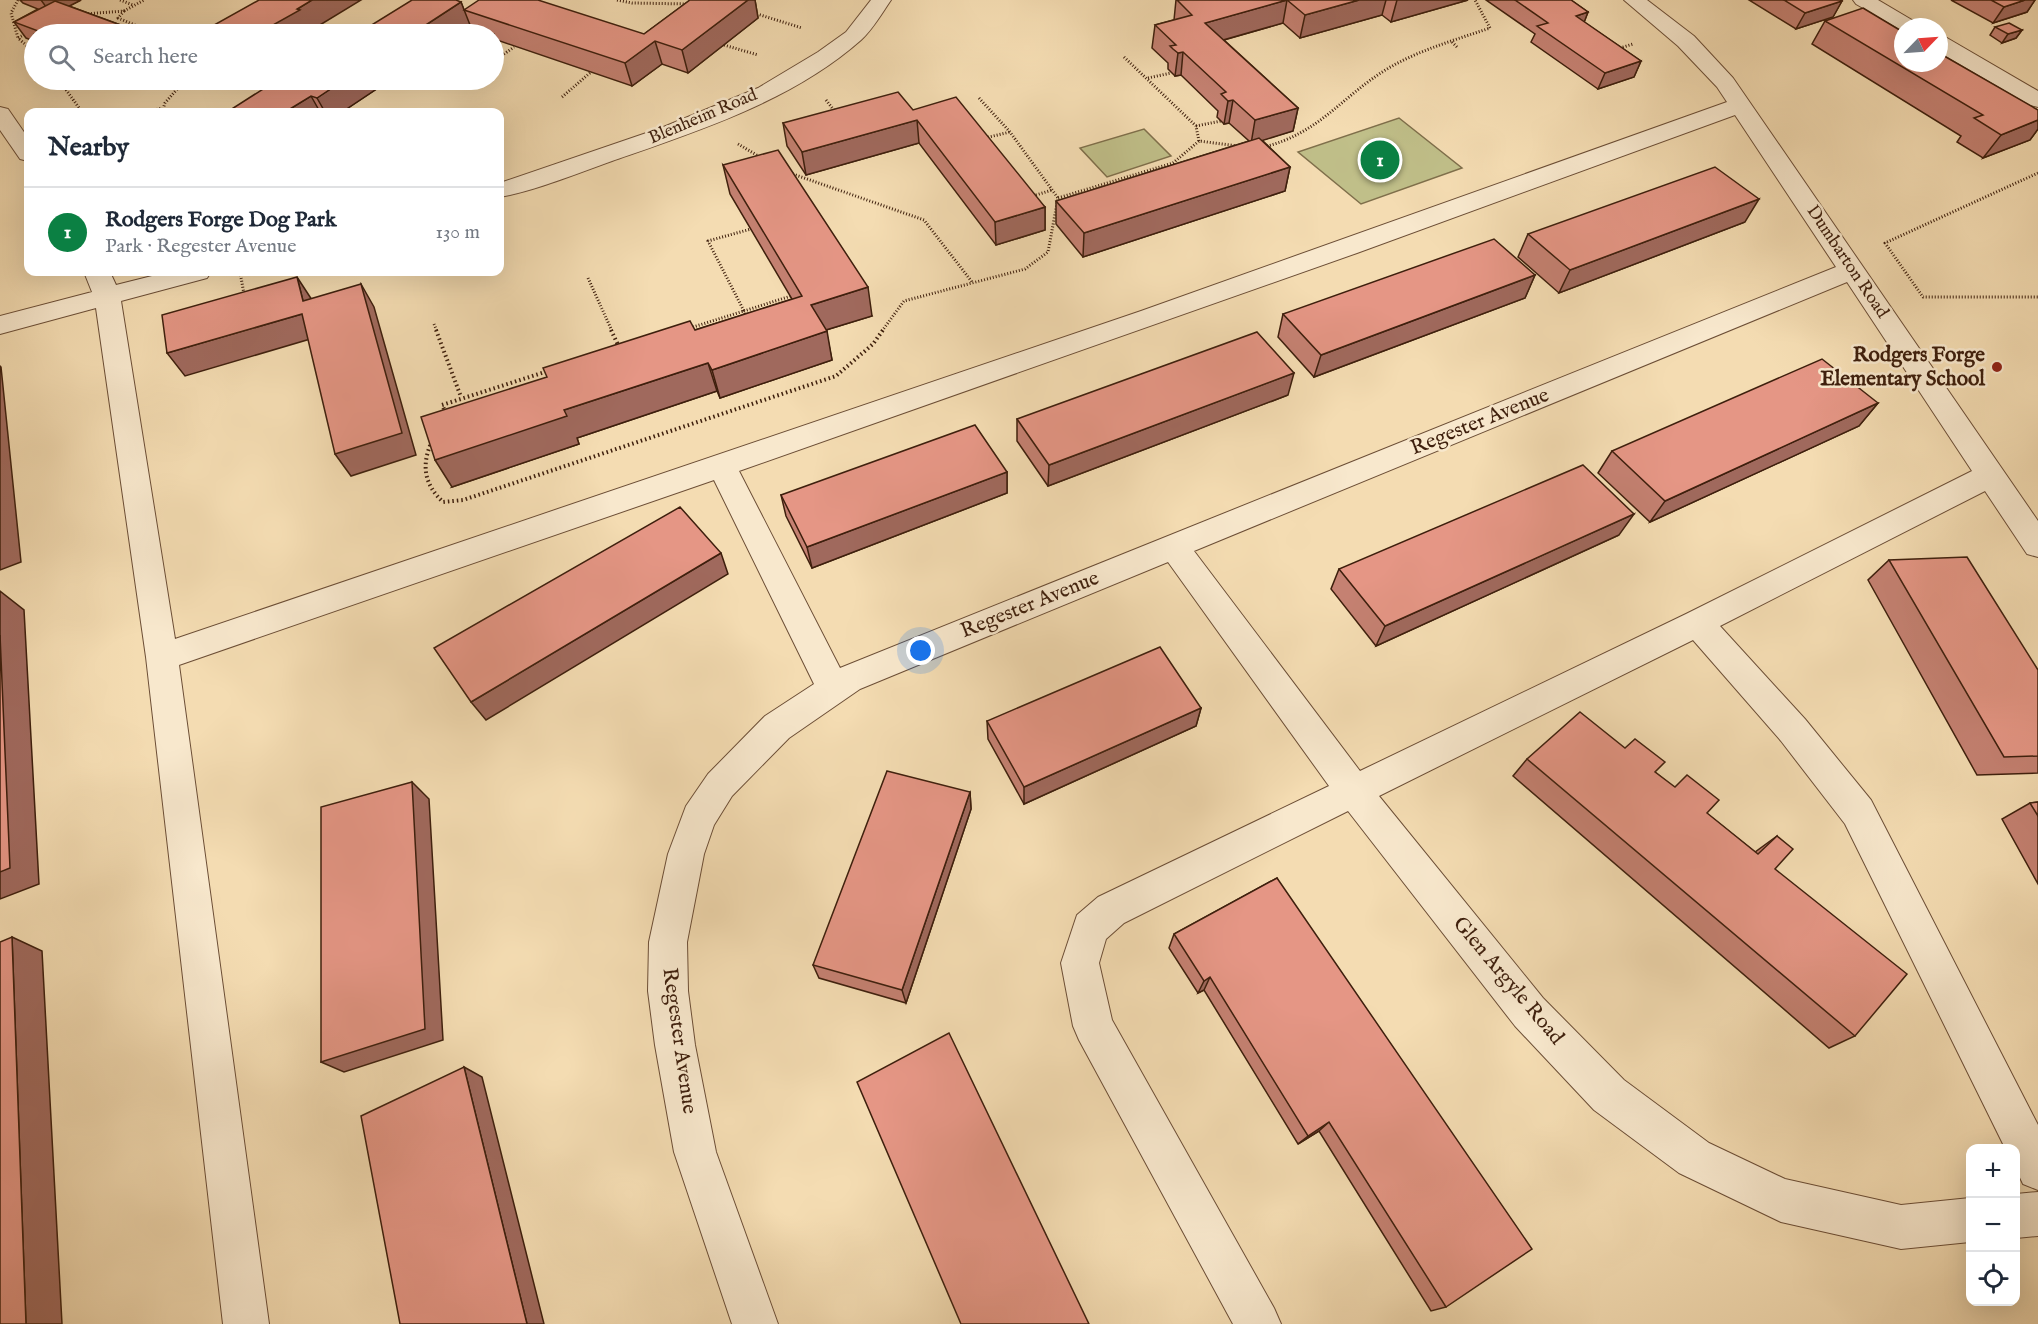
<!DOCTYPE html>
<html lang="en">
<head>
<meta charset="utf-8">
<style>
	:root { --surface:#fff; --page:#f2f2f3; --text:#1f2937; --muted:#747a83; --line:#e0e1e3; --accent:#0b8043 }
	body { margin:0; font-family:"IM FELL English",serif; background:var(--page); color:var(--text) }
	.controls { position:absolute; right:18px; bottom:18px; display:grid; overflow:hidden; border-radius:12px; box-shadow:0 6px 24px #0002 }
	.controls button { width:54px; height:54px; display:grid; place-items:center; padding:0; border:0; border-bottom:2px solid var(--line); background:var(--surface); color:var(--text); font:30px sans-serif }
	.compass { position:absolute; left:1894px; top:18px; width:54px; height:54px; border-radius:50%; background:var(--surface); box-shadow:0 6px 24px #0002; rotate:65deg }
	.you { position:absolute; left:921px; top:651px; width:21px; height:21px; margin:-15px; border:4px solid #fff; border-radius:50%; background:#1a73e8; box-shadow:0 0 0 9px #1a73e833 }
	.badge { display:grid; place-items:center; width:39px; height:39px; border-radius:50%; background:var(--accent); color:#fff; font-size:20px; font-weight:700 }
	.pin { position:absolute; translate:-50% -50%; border:3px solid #fff; box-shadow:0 2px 6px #0006 }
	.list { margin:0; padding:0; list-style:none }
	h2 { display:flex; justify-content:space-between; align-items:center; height:78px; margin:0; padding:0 24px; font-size:26px }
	h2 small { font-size:20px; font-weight:400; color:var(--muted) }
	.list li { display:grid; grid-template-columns:39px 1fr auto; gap:18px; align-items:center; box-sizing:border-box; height:90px; padding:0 24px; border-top:2px solid var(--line) }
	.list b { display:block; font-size:22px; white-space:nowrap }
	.list p { margin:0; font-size:20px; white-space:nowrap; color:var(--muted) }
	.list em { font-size:20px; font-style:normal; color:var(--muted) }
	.icon { flex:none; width:33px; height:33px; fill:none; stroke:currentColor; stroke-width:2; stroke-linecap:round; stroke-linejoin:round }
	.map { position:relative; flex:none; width:2038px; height:1324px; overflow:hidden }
	.search { position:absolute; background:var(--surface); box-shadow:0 6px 24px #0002; left:24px; top:24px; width:480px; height:66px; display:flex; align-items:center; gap:15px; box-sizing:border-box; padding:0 21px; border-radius:33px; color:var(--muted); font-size:22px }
	.panel { position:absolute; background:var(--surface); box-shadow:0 6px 24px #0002; left:24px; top:108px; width:480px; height:168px; border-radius:12px }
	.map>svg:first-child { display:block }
</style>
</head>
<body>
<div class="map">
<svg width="2038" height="1324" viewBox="0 0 2038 1324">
	<rect width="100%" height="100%" fill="#f4dcb2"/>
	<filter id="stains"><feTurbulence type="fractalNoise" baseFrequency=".00333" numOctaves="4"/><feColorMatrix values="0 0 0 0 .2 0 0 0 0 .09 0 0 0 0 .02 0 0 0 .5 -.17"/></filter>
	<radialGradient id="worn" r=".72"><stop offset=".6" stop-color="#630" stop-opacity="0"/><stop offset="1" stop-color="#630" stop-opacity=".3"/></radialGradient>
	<!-- green -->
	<g fill="#c0bf89" stroke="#7f6f4b" stroke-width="1.5">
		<path d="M1399 118 1462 168 1361 204 1298 152Z"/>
		<path d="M1144 129 1171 156 1107 177 1080 148Z"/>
	</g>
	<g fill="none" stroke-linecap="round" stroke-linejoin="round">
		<!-- minor casing -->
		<g stroke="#6c4e36" stroke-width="2">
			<g id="minor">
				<path d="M871 0H891C882 13 873 29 861 40 792 101 698 131 612 161 575 174 538 190 500 197V183L661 128 758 88 818 52 846 32Z"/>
				<path d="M1624 0H1647L1694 36 1733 78 2038 521V557L2027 554 1985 491 1720 626 1805 719 1871 800 2038 1125V1190L2023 1184 2016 1169V1148H2005L1845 824 1781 741 1693 640 1379 796 1543 998 1624 1080 1709 1143 1785 1179 1901 1205 1970 1198V1242L1901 1249 1781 1222 1679 1173 1594 1110 1515 1026 1348 811 1124 923 1106 939 1099 963 1112 1020 1274 1308 1281 1324H1233L1079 1040 1073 1026 1061 963 1077 915 1098 897 1329 786 1168 562 860 689 789 738 732 796 714 825 704 854 687 942 688 991 695 1045 716 1152 778 1324H732L674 1152 655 1045 648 991 649 942 668 854 686 806 708 774 765 716 814 684 714 480 179 665 269 1324H223L146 657 96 308 0 334V316L92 292 84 272H110L116 285 168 272H211L207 278 121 301 175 639 1141 311 1727 102 1717 87 1678 46ZM1735 115 1836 267 840 668 739 471 1357 253ZM1847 282 1972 471 1686 614 1360 771 1194 551Z"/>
				<path d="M1853 0H1878L1917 23 1921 27H1903V31L1856 4Z"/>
				<path d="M1939 37 1947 38 2038 91V107L2030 105 1939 52Z"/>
				<path d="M0 107 8 109 28 138V161L20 159 0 130Z"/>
				<path d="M2038 1192V1236L2016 1238V1194Z"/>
			</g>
		</g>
		<!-- path-far1 -->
		<g stroke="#3e1f0d" stroke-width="3" stroke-dasharray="1 2" stroke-linecap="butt">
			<path d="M18 0 11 13 18 38"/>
			<path d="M120 0 133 5"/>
			<path d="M617 0 632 3 688 4"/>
			<path d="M124 11 144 0"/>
			<path d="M754 13 802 28"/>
			<path d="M85 14 124 11 118 18 156 34"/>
			<path d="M27 33 18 38 34 52"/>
			<path d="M466 34 475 24"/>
			<path d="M1452 42 1458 48"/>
			<path d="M724 45 758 55"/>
			<path d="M1617 49 1633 44"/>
			<path d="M1124 57 1196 126 1199 141"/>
			<path d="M494 61 514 47"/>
			<path d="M1148 78 1171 73"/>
			<path d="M59 80 82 112"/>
			<path d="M562 97 591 72"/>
			<path d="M979 98 1010 132 1058 198"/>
			<path d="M826 100 836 113"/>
			<path d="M148 112 162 108"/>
			<path d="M162 112 165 103 185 80"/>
			<path d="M1196 126 1221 121"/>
			<path d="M985 138 1010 132"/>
			<path d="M738 144 760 157"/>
			<path d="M1264 147C1320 133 1341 97 1387 69 1419 50 1455 40 1490 28L1475 0"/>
			<path d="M790 173 924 220 972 282"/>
			<path d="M2038 173 1885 243 1923 297H2038"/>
			<path d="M1033 196 1052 190"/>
			<path d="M240 272 244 294"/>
			<path d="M588 278 612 331"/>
			<path d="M745 314 744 311 791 296"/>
			<path d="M434 324 437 331"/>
			<path d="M690 328 744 311 708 241 751 229"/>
			<path d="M882 331 904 301 1025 269 1048 252 1058 198 1173 163 1199 141 1238 146"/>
		</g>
		<!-- path -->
		<g stroke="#3e1f0d" stroke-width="4" stroke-dasharray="1.5 3" stroke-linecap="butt">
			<path d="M436 330 461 397"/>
			<path d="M611 330 619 347"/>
			<path d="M446 413 442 405 548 371"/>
			<path d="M432 441C421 465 424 484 443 502L463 500 836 376 873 344 883 330"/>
		</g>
		<!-- minor -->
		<use href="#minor" fill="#f8e8cd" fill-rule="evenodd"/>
	</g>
	<!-- wall -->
	<g fill="#c58172" stroke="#3e1f0d" stroke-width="1.5">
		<path d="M20 0H81L69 6 145 34H34V41L26 38 14 22 38 9 23 3Z"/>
		<path d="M690 0H755L758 18 688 73 662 64 632 86 494 39V34H479L473 33 470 25 456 34H357L461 2 464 10 644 34Z"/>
		<path d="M1176 0H1468L1391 22 1382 15 1300 38 1283 23 1224 40 1298 108 1293 131 1262 140 1290 167 1285 191 1083 257 1056 224V201L1249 141 1229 123 1224 124 1217 117 1218 111 1181 75 1175 76 1168 69V63L1152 48 1155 25 1174 20Z"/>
		<path d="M1486 0H1571L1588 12 1584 22 1641 61 1634 77 1598 89 1531 42 1535 34Z"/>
		<path d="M1749 0H1841L1842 1 1833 17 1796 29Z"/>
		<path d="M1951 0H2035L2027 12 1993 23Z"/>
		<path d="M1825 21 2038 110V129L2030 140 1983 158 1957 142 1961 136 1812 44Z"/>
		<path d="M1995 27 2022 30 2016 38 2002 43 1990 35Z"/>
		<path d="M130 80H160L148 87Z"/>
		<path d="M286 80H390L342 112H227Z"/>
		<path d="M913 110 1045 207V230L996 245 919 143 806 175 787 146 783 123Z"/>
		<path d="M723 165 872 316 826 330 832 360 720 398 717 391 577 438 579 444 452 487 547 377 792 299 730 194Z"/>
		<path d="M1745 222 1559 293 1518 257 1528 234Z"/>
		<path d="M1535 275 1525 298 1314 377 1278 337 1283 314Z"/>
		<path d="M1288 395 1048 486 1017 441V419Z"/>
		<path d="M1878 403 1859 426 1650 522 1598 473 1612 451Z"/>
		<path d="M1007 472V493L812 568 786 516 781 495Z"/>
		<path d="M1619 535 1376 646 1331 589 1339 569Z"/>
		<path d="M1889 560 2038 670V773L1977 775 1868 580Z"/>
		<path d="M1201 708 1196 726 1024 804 988 739 987 721Z"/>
		<path d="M1527 759 1655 772 1755 852 1777 836 1775 869 1855 1036 1829 1048 1513 776Z"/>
		<path d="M970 792 971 809 906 1003 819 978 813 965Z"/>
		<path d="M2038 802V884L2002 819 2030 803Z"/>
		<path d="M1277 878 1446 1307 1431 1311 1319 1131 1298 1144 1204 990 1198 993 1169 948 1174 934Z"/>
	</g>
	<!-- shaded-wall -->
	<g fill="#a0695d" stroke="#3e1f0d" stroke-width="1.5">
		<path d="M41 0H81L52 15Z"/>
		<path d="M312 0H361L310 31 312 33 308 34H257Z"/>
		<path d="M748 0H755L758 18 688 73 682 50Z"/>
		<path d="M1287 0 1283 23 1202 46 1205 23Z"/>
		<path d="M1359 0H1386L1382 15 1300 38 1305 15Z"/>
		<path d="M1397 0H1468L1391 22Z"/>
		<path d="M2025 0H2035L2027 12 1993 23 2004 7Z"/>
		<path d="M1842 1 1833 17 1796 29 1805 13Z"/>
		<path d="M461 2 470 25 456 34H412Z"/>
		<path d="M1588 12 1582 28 1576 16Z"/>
		<path d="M2022 30 2016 38 2002 43 2008 34Z"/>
		<path d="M655 41 662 64 632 86 625 63Z"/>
		<path d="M1183 52 1181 75 1175 76 1178 53Z"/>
		<path d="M1641 61 1634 77 1598 89 1605 73Z"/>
		<path d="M144 80H160L148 87Z"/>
		<path d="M226 80H234L228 83Z"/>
		<path d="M344 80H390L342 112H325L317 98Z"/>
		<path d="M311 96 320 112H285Z"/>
		<path d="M1233 100 1229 123 1224 124 1228 101Z"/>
		<path d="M1298 108 1293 131 1251 144 1255 120Z"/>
		<path d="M917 120 919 143 806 175 802 152Z"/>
		<path d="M2038 120V129L2030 140 1983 158 2001 135Z"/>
		<path d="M1290 167 1285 191 1083 257 1084 233Z"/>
		<path d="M1759 199 1745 222 1559 293 1570 270Z"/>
		<path d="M1045 207V230L996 245 995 222Z"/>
		<path d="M1535 275 1525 298 1314 377 1321 355Z"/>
		<path d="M297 277 312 300 303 301Z"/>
		<path d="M361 284 374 307 416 455 351 476 335 454Z"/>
		<path d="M868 287 872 316 816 333 811 305Z"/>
		<path d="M302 314 317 337 185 376 167 353Z"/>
		<path d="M827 331 832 360 720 398 712 370Z"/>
		<path d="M708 363 717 391 577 438 579 444 452 487 435 460 564 410Z"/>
		<path d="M0 366 1 367 21 562 0 570Z"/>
		<path d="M1294 373 1288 395 1048 486 1049 465Z"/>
		<path d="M1878 403 1859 426 1650 522 1665 501Z"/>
		<path d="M1007 472V493L812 568 807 547Z"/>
		<path d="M1634 514 1619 535 1376 646 1385 626Z"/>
		<path d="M721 553 728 574 486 720 471 702Z"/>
		<path d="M0 591 24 610 39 884 0 899Z"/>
		<path d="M1201 708 1196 726 1024 804V787Z"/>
		<path d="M412 782 429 799 443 1040 344 1072 321 1062Z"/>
		<path d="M970 792 971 809 906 1003 902 990Z"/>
		<path d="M12 937 42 951 62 1324H26Z"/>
		<path d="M1210 977 1204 990 1198 993 1204 981Z"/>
		<path d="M464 1067 482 1077 544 1324H527Z"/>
		<path d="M1329 1122 1319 1131 1298 1144 1308 1136Z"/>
	</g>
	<!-- building -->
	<g fill="#e59685" stroke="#3e1f0d" stroke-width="1.5">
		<path d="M259 0H312L297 9 300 10 257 34H198Z"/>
		<path d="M412 0H456L461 2 412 34H357Z"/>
		<path d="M479 0H538L644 34 690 0H748L682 50 655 41 625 63 464 10Z"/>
		<path d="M1177 0H1359L1305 15 1287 0 1205 23 1298 108 1255 120 1233 100 1228 101 1221 94 1226 92 1183 52 1178 53 1173 49 1170 46 1176 45 1155 25 1192 15Z"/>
		<path d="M1515 0H1571L1588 12 1576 16 1641 61 1605 73 1537 26 1548 23Z"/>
		<path d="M1784 0H1841L1842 1 1805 13Z"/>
		<path d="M1991 0H2025L2004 7Z"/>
		<path d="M55 1 145 34H46L14 22Z"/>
		<path d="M1863 8 1903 32V63H1939V53L2038 110V120L2001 135 1974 118 1983 115 1825 21Z"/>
		<path d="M2009 23 2022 30 2008 34 1995 27Z"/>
		<path d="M286 80H344L317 98 311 96 285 112H227L274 82 278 84Z"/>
		<path d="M898 92 913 110 956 97 1045 207 995 222 917 120 802 152 783 123Z"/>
		<path d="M1259 138 1290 167 1084 233 1056 201Z"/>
		<path d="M778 150 868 287 811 305 827 331 712 370 708 363 564 410 567 416 435 460 421 417 547 377 543 368 690 321 695 330 802 296 723 165Z"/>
		<path d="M1715 167 1759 199 1570 270 1528 234Z"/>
		<path d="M1494 239 1535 275 1321 355 1283 314Z"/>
		<path d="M297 277 303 301 361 284 402 433 335 454 302 314 167 353 162 315Z"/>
		<path d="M1257 332 1294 373 1049 465 1017 419Z"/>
		<path d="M1822 359 1878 403 1665 501 1612 451Z"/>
		<path d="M975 425 1007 472 807 547 781 495Z"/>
		<path d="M1583 465 1634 514 1385 626 1339 569Z"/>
		<path d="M680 507 721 553 471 702 434 648Z"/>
		<path d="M1967 557 2038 670V756L2004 757 1889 560Z"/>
		<path d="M0 635 10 868 0 872Z"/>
		<path d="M1160 647 1201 708 1024 787 987 721Z"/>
		<path d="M1580 712 1625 748 1635 739 1665 762 1655 772 1675 787 1687 775 1719 800 1707 813 1758 854 1777 836 1793 849 1775 869 1907 974 1855 1036 1527 759Z"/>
		<path d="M887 771 970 792 902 990 813 965Z"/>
		<path d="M412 782 425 1029 321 1062V807Z"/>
		<path d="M2038 802V816L2030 803Z"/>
		<path d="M1277 878 1532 1249 1446 1307 1329 1122 1308 1136 1210 977 1204 981 1174 934Z"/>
		<path d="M12 937 26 1324H0V942Z"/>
		<path d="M949 1033 1089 1324H961L857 1082Z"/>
		<path d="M464 1067 527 1324H400L361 1116Z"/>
	</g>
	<!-- markers -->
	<circle fill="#8f2418" stroke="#f8e8cd" stroke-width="2" cx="1997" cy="367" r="6"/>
	<g text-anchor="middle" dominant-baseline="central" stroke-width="5" stroke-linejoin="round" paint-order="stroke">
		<!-- far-street labels -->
		<g font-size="18" fill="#3e1f0d" stroke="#f8e8cd">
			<text transform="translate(703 117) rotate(-23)">Blenheim Road</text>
			<text transform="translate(1847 262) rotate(56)">Dumbarton Road</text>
		</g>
		<!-- poi labels -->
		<g font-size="21" font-weight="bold" fill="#3e1f0d" stroke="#f8e8cd" text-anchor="end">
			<text x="1985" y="355">Rodgers Forge<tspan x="1985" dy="24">Elementary School</tspan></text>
		</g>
		<!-- street labels -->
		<g font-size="21" fill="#3e1f0d" stroke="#f8e8cd">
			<text transform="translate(1480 422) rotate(-22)">Regester Avenue</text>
			<text transform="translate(1030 605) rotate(-22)">Regester Avenue</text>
			<text transform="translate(1508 981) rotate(50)">Glen Argyle Road</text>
			<text transform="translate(679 1041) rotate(82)">Regester Avenue</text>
		</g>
	</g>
	<rect width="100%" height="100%" filter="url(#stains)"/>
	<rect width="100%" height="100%" fill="url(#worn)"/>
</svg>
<div class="controls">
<button>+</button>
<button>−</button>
<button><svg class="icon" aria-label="locate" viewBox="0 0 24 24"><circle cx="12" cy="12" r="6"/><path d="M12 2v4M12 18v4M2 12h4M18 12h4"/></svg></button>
</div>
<svg class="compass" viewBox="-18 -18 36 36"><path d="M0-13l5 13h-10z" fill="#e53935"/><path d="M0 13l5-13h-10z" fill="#747a83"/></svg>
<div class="you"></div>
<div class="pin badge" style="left:1380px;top:160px">1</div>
<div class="search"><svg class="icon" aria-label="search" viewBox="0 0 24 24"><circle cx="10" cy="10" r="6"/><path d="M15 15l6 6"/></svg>Search here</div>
<section class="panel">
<h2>Nearby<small></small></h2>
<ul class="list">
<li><span class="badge">1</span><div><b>Rodgers Forge Dog Park</b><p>Park · Regester Avenue</p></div><em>130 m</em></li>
</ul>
</section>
</div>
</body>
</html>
